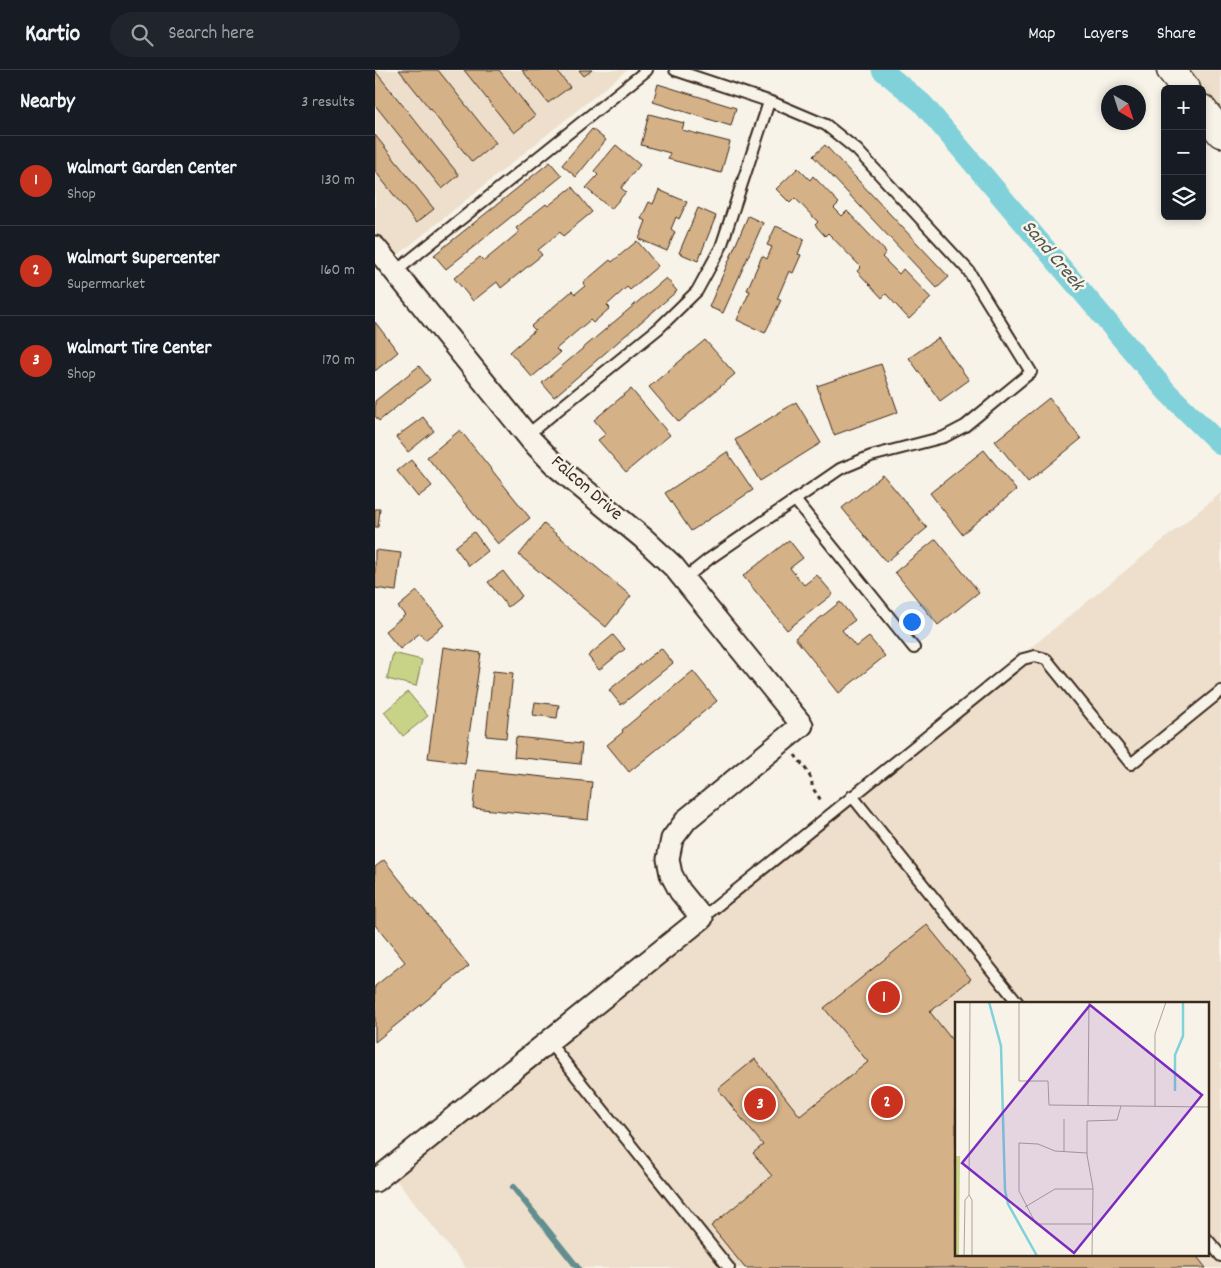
<!DOCTYPE html>
<html lang="en">
<head>
<meta charset="utf-8">
<style>
	:root { --surface:#171b24; --page:#20242c; --text:#f1f3f6; --muted:#9ea1a6; --line:#363941; --accent:#c8321e }
	body { margin:0; font-family:Dekko,sans-serif; background:var(--page); color:var(--text) }
	.controls { position:absolute; right:15px; top:15px; display:grid; overflow:hidden; border-radius:8px; box-shadow:0 2px 8px #0003 }
	.controls button { width:45px; height:45px; display:grid; place-items:center; padding:0; border:0; border-bottom:1px solid var(--line); background:var(--surface); color:var(--text); font:25px sans-serif }
	.compass { position:absolute; left:726px; top:15px; width:45px; height:45px; border-radius:50%; background:var(--surface); box-shadow:0 2px 8px #0003; rotate:141deg }
	.you { position:absolute; left:536px; top:551px; width:18px; height:18px; margin:-12px; border:4px solid #fff; border-radius:50%; background:#1a73e8; box-shadow:0 0 0 8px #1a73e833 }
	.badge { display:grid; place-items:center; width:32px; height:32px; border-radius:50%; background:var(--accent); color:#fff; font-size:16px; font-weight:700 }
	.pin { position:absolute; translate:-50% -50%; border:2px solid #fff; box-shadow:0 1px 5px #0006 }
	.list { margin:0; padding:0; list-style:none }
	h2 { display:flex; justify-content:space-between; align-items:center; height:65px; margin:0; padding:0 20px; font-size:21px }
	h2 small { font-size:16px; font-weight:400; color:var(--muted) }
	.list li { display:grid; grid-template-columns:32px 1fr auto; gap:15px; align-items:center; box-sizing:border-box; height:90px; padding:0 20px; border-top:1px solid var(--line) }
	.list b { display:block; font-size:19px; white-space:nowrap }
	.list p { margin:0; font-size:16px; white-space:nowrap; color:var(--muted) }
	.list em { font-size:16px; font-style:normal; color:var(--muted) }
	.icon { flex:none; width:28px; height:28px; fill:none; stroke:currentColor; stroke-width:2; stroke-linecap:round; stroke-linejoin:round }
	.map { position:relative; flex:none; width:846px; height:1198px; overflow:hidden }
	header { display:flex; align-items:center; gap:30px; box-sizing:border-box; height:70px; padding:0 25px; background:var(--surface); border-bottom:1px solid var(--line) }
	header strong { font-size:24px }
	nav { display:flex; gap:28px; margin-inline-start:auto; font-size:18px }
	.search { width:350px; height:45px; background:var(--page); display:flex; align-items:center; gap:12px; box-sizing:border-box; padding:0 18px; border-radius:28px; color:var(--muted); font-size:19px }
	main { display:flex }
	aside { flex:1; background:var(--surface) }
	.map>svg:first-child { display:block }
</style>
</head>
<body>
<header>
<strong>Kartio</strong>
<div class="search"><svg class="icon" aria-label="search" viewBox="0 0 24 24"><circle cx="10" cy="10" r="6"/><path d="M15 15l6 6"/></svg>Search here</div>
<nav><a>Map</a><a>Layers</a><a>Share</a></nav>
</header>
<main>
<aside>
<h2>Nearby<small>3 results</small></h2>
<ul class="list">
<li><span class="badge">1</span><div><b>Walmart Garden Center</b><p>Shop</p></div><em>130 m</em></li>
<li><span class="badge">2</span><div><b>Walmart Supercenter</b><p>Supermarket</p></div><em>160 m</em></li>
<li><span class="badge">3</span><div><b>Walmart Tire Center</b><p>Shop</p></div><em>170 m</em></li>
</ul>
</aside>
<div class="map">
<svg width="846" height="1198" viewBox="0 0 846 1198">
	<rect width="100%" height="100%" fill="#f7f3e8"/>
	<filter id="ink" filterUnits="userSpaceOnUse"><feTurbulence type="fractalNoise" baseFrequency=".02" numOctaves="2"/><feDisplacementMap in="SourceGraphic" scale="10" xChannelSelector="R" yChannelSelector="G"/><feConvolveMatrix kernelMatrix="1 2 1 2 8 2 1 2 1" color-interpolation-filters="sRGB"/></filter>
	<g filter="url(#ink)">
		<!-- built -->
		<g fill="#eddfcb" fill-rule="evenodd">
			<path d="M0 0H252L13 193 0 177Z"/>
			<path d="M796 0H846V63L827 40V19H811Z"/>
			<path d="M846 423V1198H91L13 1100ZM581 933H832V1184H581Z"/>
		</g>
		<!-- green -->
		<g fill="#c8d387" stroke="#827e52">
			<path d="M18 583 47 590 41 616 12 609Z"/>
			<path d="M33 622 53 646 28 666 9 642Z"/>
		</g>
		<g fill="none" stroke-linecap="round" stroke-linejoin="round">
			<!-- stream -->
			<path stroke="#648e8f" stroke-width="6" d="M138 1117 203 1198"/>
			<!-- canal -->
			<path stroke="#80d1da" stroke-width="21" d="M507 0 547 33 792 322 846 375"/>
		</g>
		<!-- building -->
		<g fill="#d5b187" stroke="#3b2a1e">
			<path d="M24 0H63L121 73 97 92Z"/>
			<path d="M89 0H124L160 46 139 63Z"/>
			<path d="M147 0H181L195 17 173 33Z"/>
			<path d="M204 0H217L209 6Z"/>
			<path d="M0 1 84 105 67 119 0 35Z"/>
			<path d="M283 14 361 38 356 56 278 32Z"/>
			<path d="M274 44 309 53 307 60 355 72 346 103 293 89 295 83 266 75Z"/>
			<path d="M217 59 231 70 201 107 187 95Z"/>
			<path d="M0 65 59 139 41 153 0 101Z"/>
			<path d="M241 75 265 95 246 118 251 122 236 139 211 118 223 105 219 101Z"/>
			<path d="M450 75 574 207 562 218 438 86Z"/>
			<path d="M175 92 187 106 71 199 59 185Z"/>
			<path d="M423 98 435 110 438 106 464 133 459 138 467 146 472 141 511 182 507 187 524 204 528 199 556 228 534 249 511 224 507 228 482 201 486 197 453 163 450 166 440 155 443 152 420 128 415 133 401 119Z"/>
			<path d="M197 117 217 142 188 166 185 162 163 180 167 185 126 218 122 212 98 231 79 208 105 187 109 191 144 162 141 158 171 134 173 136Z"/>
			<path d="M284 120 312 132 304 149 301 147 296 159 300 162 292 181 264 169 271 151 266 149 274 132 278 134Z"/>
			<path d="M323 138 341 146 323 191 304 183Z"/>
			<path d="M373 146 388 153 348 243 334 237Z"/>
			<path d="M401 156 429 169 423 184 426 185 418 203 414 201 402 229 406 230 390 263 362 250 375 221 372 220 387 186 392 189 397 177 392 175Z"/>
			<path d="M262 171 283 196 255 220 252 217 232 235 235 238 218 253 215 250 181 279 185 283 157 307 135 282 160 260 156 256 197 221 200 224 210 216 208 213 235 190 237 192Z"/>
			<path d="M291 208 302 221 179 327 167 313Z"/>
			<path d="M0 252 23 282 0 301Z"/>
			<path d="M563 268 594 310 565 331 534 288Z"/>
			<path d="M330 270 360 304 304 352 274 317Z"/>
			<path d="M506 294 523 342 459 365 442 316Z"/>
			<path d="M44 296 55 310 4 351 0 346V331Z"/>
			<path d="M256 319 295 365 251 402 223 370 231 364 219 350Z"/>
			<path d="M674 328 706 369 653 412 620 371Z"/>
			<path d="M421 332 446 373 385 411 360 370Z"/>
			<path d="M48 347 59 361 33 382 21 367Z"/>
			<path d="M85 360 155 448 123 474 52 387Z"/>
			<path d="M609 380 641 420 587 464 555 423Z"/>
			<path d="M352 382 378 420 316 461 290 423Z"/>
			<path d="M36 390 57 416 43 427 22 401Z"/>
			<path d="M508 405 552 458 511 492 467 438Z"/>
			<path d="M0 439H5L3 457H0Z"/>
			<path d="M169 454 256 526 231 557 144 485Z"/>
			<path d="M99 462 113 481 94 496 80 477Z"/>
			<path d="M561 469 604 522 563 555 520 502Z"/>
			<path d="M414 470 428 488 415 498 429 515 442 505 458 524 412 560 368 506Z"/>
			<path d="M0 480 26 483 21 521 0 518Z"/>
			<path d="M128 501 147 526 133 537 113 512Z"/>
			<path d="M42 521 69 555 50 570 45 563 25 579 10 561 30 545 23 537Z"/>
			<path d="M465 532 480 550 467 560 481 577 494 567 510 586 464 623 420 568Z"/>
			<path d="M238 565 250 579 224 600 213 586Z"/>
			<path d="M68 577 106 583 90 693 53 688Z"/>
			<path d="M286 578 298 593 246 635 234 620Z"/>
			<path d="M118 601 138 603 131 668 111 666Z"/>
			<path d="M318 601 342 631 254 702 232 675 248 662 247 660Z"/>
			<path d="M160 632 184 635 182 648 158 645Z"/>
			<path d="M141 667 207 674 205 694 139 687Z"/>
			<path d="M102 700 217 712 213 750 98 738Z"/>
			<path d="M9 790 94 896 0 972V916L30 892 0 855V797Z"/>
			<path d="M552 855 596 909 555 942 581 975V1184H820L831 1198H370L336 1156 397 1106 378 1083 388 1075 343 1019 380 989 425 1046 493 992 449 938Z"/>
		</g>
		<g fill="none" stroke-linecap="round" stroke-linejoin="round">
			<!-- lane casing -->
			<g stroke="#3b2a1e" stroke-width="14">
				<g id="lane">
					<path d="M300 0 399 33 451 55 482 80 593 200 656 302 590 356 569 367 496 386 465 399 334 489 309 509"/>
					<path d="M20 202 272 0"/>
					<path d="M152 365 284 258 322 221 346 177 394 32"/>
					<path d="M420 430 539 578"/>
					<path d="M477 726 643 933"/>
					<path d="M327 848 648 589 660 586 671 589 756 694 846 621"/>
					<path d="M173 971 354 1198"/>
					<path d="M832 1169 846 1186"/>
				</g>
			</g>
			<!-- street casing -->
			<g stroke="#3b2a1e" stroke-width="25">
				<path id="street" d="M0 177 156 370 182 397 268 468 299 497 427 655 312 749 297 769 293 789 296 804 305 821 327 848 0 1111"/>
			</g>
			<!-- primary casing -->
			<g stroke="#3b2a1e" stroke-width="31">
				<g id="primary">
					<path d="M796 0 811 19"/>
					<path d="M827 39 846 63"/>
				</g>
			</g>
			<!-- path -->
			<path stroke="#3b2a1e" stroke-width="3" stroke-dasharray="4 4" stroke-linecap="butt" d="M420 685C427 695 438 705 437 717L447 732"/>
			<!-- lane -->
			<use href="#lane" stroke="#f7f3e8" stroke-width="10"/>
			<!-- street -->
			<use href="#street" stroke="#f7f3e8" stroke-width="21"/>
			<!-- primary -->
			<use href="#primary" stroke="#f7f3e8" stroke-width="28"/>
		</g>
	</g>
	<g text-anchor="middle" dominant-baseline="central" stroke-width="5" stroke-linejoin="round" paint-order="stroke">
		<!-- street labels -->
		<g font-size="19" fill="#3b2a1e" stroke="#f7f3e8">
			<text transform="translate(211 419) rotate(41)">Falcon Drive</text>
		</g>
		<!-- water labels -->
		<g font-size="20" font-style="italic" fill="#4c544d" stroke="#f7f3e8">
			<text transform="translate(677 186) rotate(50)">Sand Creek</text>
		</g>
	</g>
	<!-- overview -->
	<g transform="translate(580 932)">
		<rect width="254" height="254" fill="#f7f3e8"/>
		<path d="M0 154H5L4 254 0 253Z" fill="#c8d387"/>
		<path fill="none" stroke="#80d1da" stroke-width="2.5" d="M34 0 46 44 50 188 53 202 82 254M220 89V53L228 34V0"/>
		<path fill="none" stroke="#aca397" stroke-width="1" d="M64 0V79H93L94 103 254 105M133 104 134 0M200 105V32L211 0M109 149V117M132 151 100 149 83 142 64 141V189L81 222H138M14 193 17 198V254M70 205 100 187H138M9 254 10 198 14 193 15 0M137 254 138 186 132 153V119L162 118 166 104"/>
		<path fill="#7b2cbf" fill-opacity="0.15" stroke="#7b2cbf" stroke-width="2.5" d="M135 3 247 93 119 251 7 161Z"/>
		<rect width="254" height="254" fill="none" stroke="#3b2a1e" stroke-width="2.5"/>
	</g>
</svg>
<div class="controls">
<button>+</button>
<button>−</button>
<button><svg class="icon" aria-label="layers" viewBox="0 0 24 24"><path d="M12 4l9 5-9 5-9-5zM3 14l9 5 9-5"/></svg></button>
</div>
<svg class="compass" viewBox="-18 -18 36 36"><path d="M0-13l5 13h-10z" fill="#e53935"/><path d="M0 13l5-13h-10z" fill="#9ea1a6"/></svg>
<div class="you"></div>
<div class="pin badge" style="left:509px;top:927px">1</div>
<div class="pin badge" style="left:512px;top:1032px">2</div>
<div class="pin badge" style="left:385px;top:1034px">3</div>
</div>
</main>
</body>
</html>
